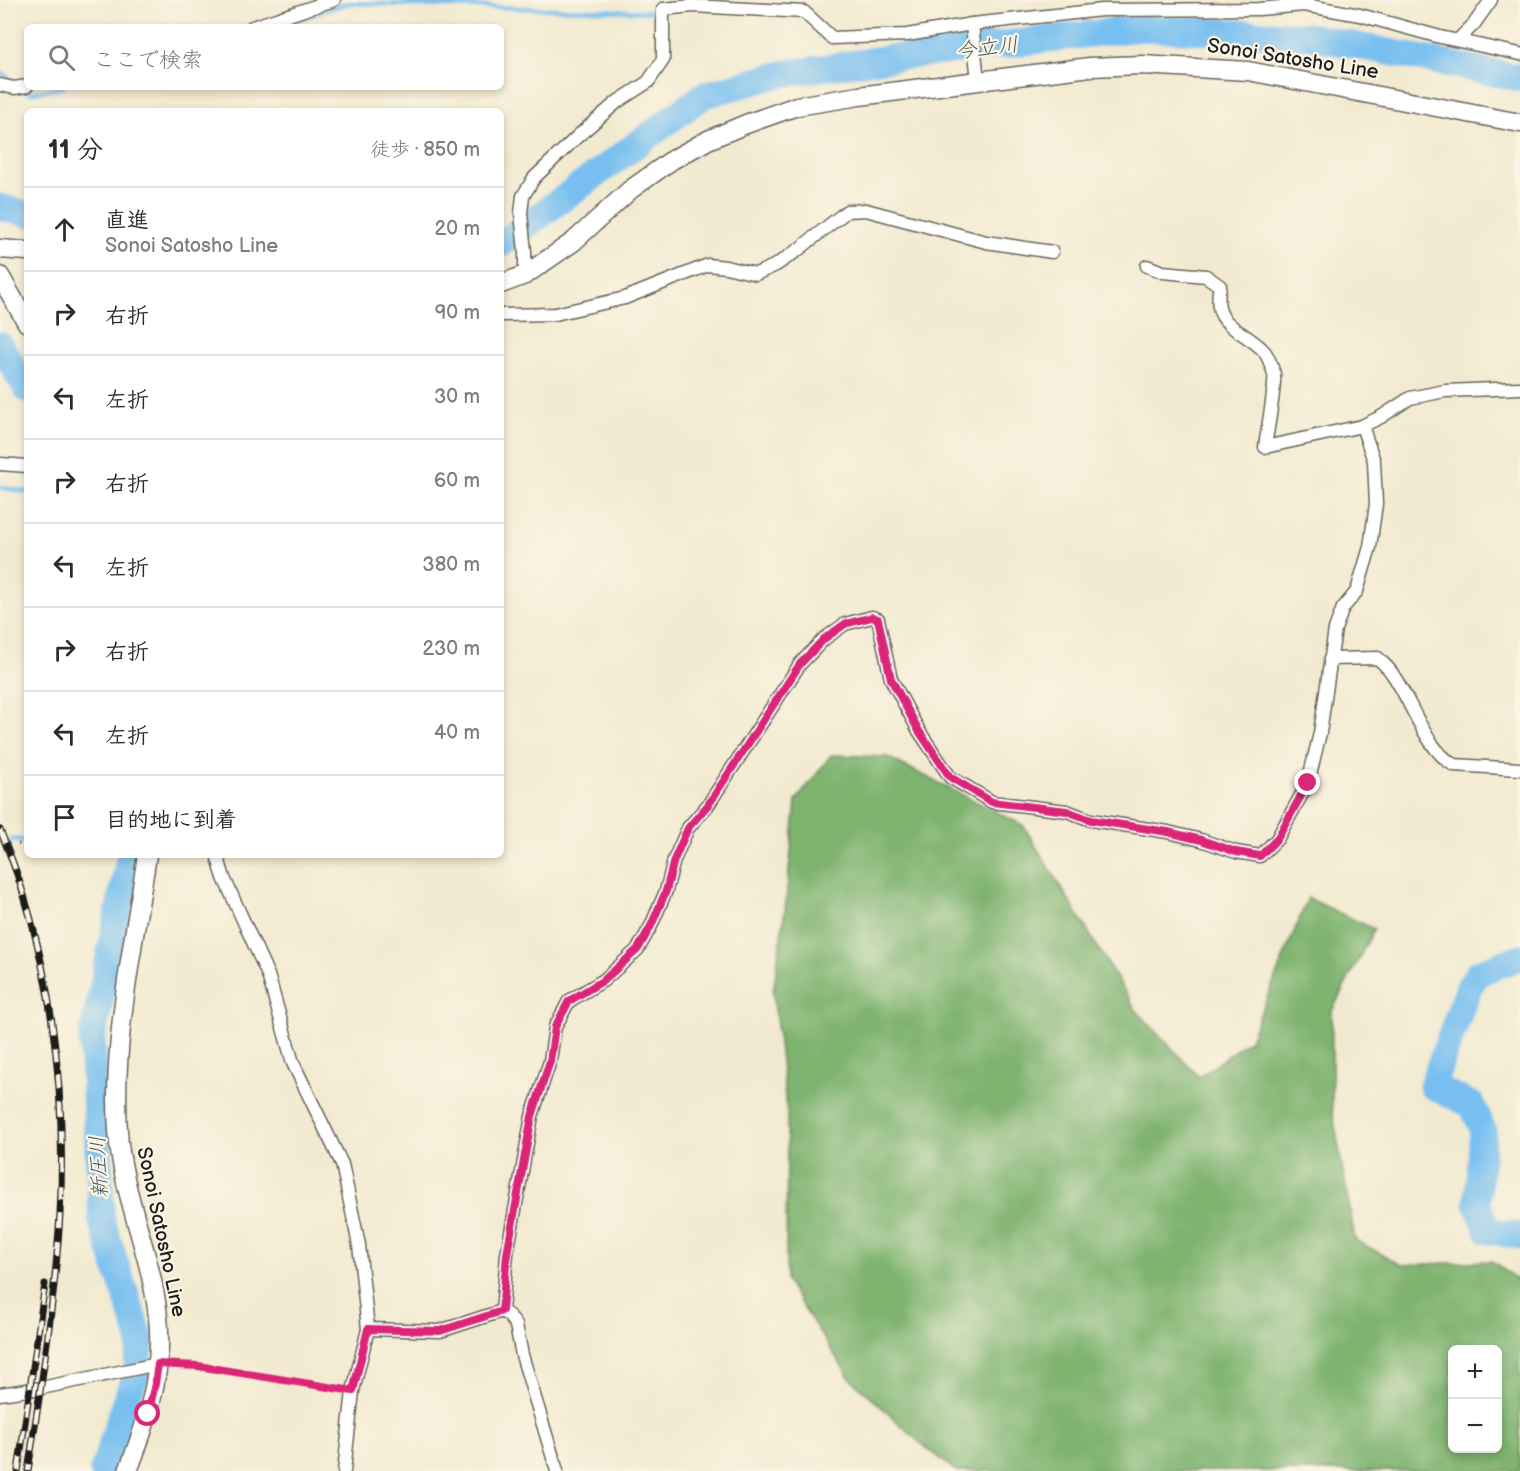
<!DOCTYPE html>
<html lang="ja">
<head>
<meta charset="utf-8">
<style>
	:root { --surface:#fff; --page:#f2f2f3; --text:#2b2b33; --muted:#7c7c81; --line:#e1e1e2 }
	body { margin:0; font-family:"Balsamiq Sans","Klee One",sans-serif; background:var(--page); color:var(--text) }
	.controls { position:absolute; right:18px; bottom:18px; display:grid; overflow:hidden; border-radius:9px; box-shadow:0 3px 9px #0003 }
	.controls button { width:54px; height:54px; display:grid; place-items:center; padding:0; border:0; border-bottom:2px solid var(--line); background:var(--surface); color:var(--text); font:30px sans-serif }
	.stop { position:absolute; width:18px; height:18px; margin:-14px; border:4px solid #db2777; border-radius:50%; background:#fff }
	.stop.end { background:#db2777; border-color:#fff; box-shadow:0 2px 6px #0008 }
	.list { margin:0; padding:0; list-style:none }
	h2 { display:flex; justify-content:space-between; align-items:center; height:78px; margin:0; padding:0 24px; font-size:26px }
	h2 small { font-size:20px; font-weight:400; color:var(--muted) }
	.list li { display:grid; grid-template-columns:39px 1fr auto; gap:18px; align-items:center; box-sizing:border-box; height:84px; padding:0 24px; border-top:2px solid var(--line) }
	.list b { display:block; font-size:22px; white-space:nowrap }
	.list p { margin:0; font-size:20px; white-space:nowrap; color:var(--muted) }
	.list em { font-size:20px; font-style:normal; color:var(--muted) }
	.icon { flex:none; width:33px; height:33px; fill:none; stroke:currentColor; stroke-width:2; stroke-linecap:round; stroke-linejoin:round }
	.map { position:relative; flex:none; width:1520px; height:1471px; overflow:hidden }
	.search { position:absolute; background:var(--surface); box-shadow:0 3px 9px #0003; left:24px; top:24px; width:480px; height:66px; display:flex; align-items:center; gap:15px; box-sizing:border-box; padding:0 21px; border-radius:9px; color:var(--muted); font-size:22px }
	.panel { position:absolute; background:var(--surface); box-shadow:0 3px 9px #0003; left:24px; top:108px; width:480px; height:750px; border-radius:9px }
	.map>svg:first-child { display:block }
</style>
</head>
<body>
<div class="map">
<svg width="1520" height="1471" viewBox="0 0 1520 1471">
	<rect width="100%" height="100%" fill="#fcf5e5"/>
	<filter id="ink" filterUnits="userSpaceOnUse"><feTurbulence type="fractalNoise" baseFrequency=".0167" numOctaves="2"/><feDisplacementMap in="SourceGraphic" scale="12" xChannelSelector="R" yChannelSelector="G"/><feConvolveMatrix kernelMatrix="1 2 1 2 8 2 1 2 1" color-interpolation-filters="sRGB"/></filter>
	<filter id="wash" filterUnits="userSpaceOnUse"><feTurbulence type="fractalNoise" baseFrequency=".008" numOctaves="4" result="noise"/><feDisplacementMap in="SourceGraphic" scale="24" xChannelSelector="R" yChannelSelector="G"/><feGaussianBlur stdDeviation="1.35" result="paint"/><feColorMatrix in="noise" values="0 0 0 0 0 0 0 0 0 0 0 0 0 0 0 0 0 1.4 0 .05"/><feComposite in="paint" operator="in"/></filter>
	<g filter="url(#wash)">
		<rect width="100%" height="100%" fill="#f2ead0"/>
		<!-- forest -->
		<path fill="#7eb36f" stroke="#4d6846" stroke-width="1.5" fill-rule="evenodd" d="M831 755 887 757 1023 825 1136 1010 1199 1077 1250 1039 1308 898 1374 929 1332 1011V1108L1355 1240 1402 1265 1492 1261 1520 1282V1471H956L918 1441 849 1377 786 1281 787 1114 773 992 785 910 796 801ZM1452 1350H1498V1448H1452Z"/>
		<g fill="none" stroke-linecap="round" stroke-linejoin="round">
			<!-- stream -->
			<g stroke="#77bff0" stroke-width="4.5">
				<path d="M275 27 348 3 657 12"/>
				<path d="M0 72 31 93 64 87"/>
				<path d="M0 487 27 492"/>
				<path d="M11 839 27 841"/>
			</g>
			<!-- river -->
			<g stroke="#77bff0" stroke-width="27">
				<path d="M0 207 27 214"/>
				<path d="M501 244 704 95 782 74 883 59 1140 28 1308 36 1520 78"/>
				<path d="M0 345 27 389"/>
				<path d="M1520 957 1478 973 1469 987 1432 1086 1472 1105 1483 1130 1477 1204 1488 1231 1520 1236"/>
				<path d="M103 1471 125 1402 136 1375 141 1341 102 1222 92 1039 130 855"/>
			</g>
		</g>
	</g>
	<g filter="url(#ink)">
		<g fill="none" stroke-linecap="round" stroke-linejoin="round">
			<!-- minor casing -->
			<g stroke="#67645b" stroke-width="15">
				<g id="minor">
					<path d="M972 24 978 81"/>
					<path d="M252 27 334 0"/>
					<path d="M1458 40 1474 24 1491 0"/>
					<path d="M0 85 14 88 27 86"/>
					<path d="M1147 266 1163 272 1206 276 1220 286C1211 326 1239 327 1262 349 1267 353 1272 367 1274 374 1276 385 1267 432 1265 447L1362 426 1381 417 1410 398 1445 391 1520 388"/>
					<path d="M525 275V252L521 213 523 196 534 178 578 136 617 102 648 82 663 60V9L693 6 804 12 832 38 907 35 972 24 1102 10 1259 9 1304 5 1360 15 1440 37 1520 54"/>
					<path d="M501 315 555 314 625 298 708 265 726 267 756 274 776 265 798 250 847 211 866 210 986 242 1052 252"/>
					<path d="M0 464 27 466"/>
					<path d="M1330 659 1378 658C1382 663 1388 667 1391 672 1411 699 1425 749 1454 765L1520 769"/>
					<path d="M217 855 224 878 268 975 293 1063 342 1164 359 1245 368 1329 353 1391 344 1471"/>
					<path d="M502 1311 507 1254 532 1116 550 1061 555 1027 569 1001 604 980 638 949 651 926 666 891 674 860 688 828 708 805 800 664 824 639 845 624 872 617 878 619 891 679 919 731 950 777 992 802 1067 811 1091 820 1168 832 1201 840 1236 852 1260 856 1277 839 1308 783 1320 733 1335 629 1343 608 1357 591 1370 547 1376 504 1374 461 1362 426"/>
					<path d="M502 1311 509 1316 516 1325 522 1355 557 1471"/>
					<path d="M368 1329 440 1331 502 1311"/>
					<path d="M0 1394 41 1388 158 1364"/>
				</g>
			</g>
			<!-- secondary casing -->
			<g stroke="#67645b" stroke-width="21">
				<g id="secondary">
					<path d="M0 249 27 251"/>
					<path d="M0 276 27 323"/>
					<path d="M501 284 525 275 573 242 630 190 672 160 708 140 746 124 797 106 859 96 1090 67 1142 65 1248 71 1520 123"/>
					<path d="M128 1471C147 1422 164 1370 158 1317 152 1258 126 1203 119 1144 110 1049 133 949 147 855"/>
				</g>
			</g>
			<!-- path -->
			<g stroke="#67645b" stroke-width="3" stroke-dasharray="1.5 4.5" stroke-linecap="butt">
				<path d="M18 844 27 846"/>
				<path d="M174 1365 198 1366 340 1389"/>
			</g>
			<!-- minor -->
			<use href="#minor" stroke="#fff" stroke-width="12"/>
			<!-- secondary -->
			<use href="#secondary" stroke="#fff" stroke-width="18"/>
			<!-- rail casing -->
			<g stroke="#1c1c1c" stroke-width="7">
				<g id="rail">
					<path d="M0 830C50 947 67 1087 60 1214 55 1300 41 1386 28 1471"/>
					<path d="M18 1471 45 1284"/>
				</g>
			</g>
			<!-- rail -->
			<use href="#rail" stroke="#fcf5e5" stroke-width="4.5" stroke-dasharray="14" stroke-linecap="butt"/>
		</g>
	</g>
	<g fill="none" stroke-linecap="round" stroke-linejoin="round" filter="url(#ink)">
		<!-- route -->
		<path stroke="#db2777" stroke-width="8" d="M148 1414 155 1384 158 1364 198 1366 353 1391 368 1329 440 1331 502 1311 507 1254 532 1116 550 1061 555 1027 569 1001 604 980 638 949 651 926 666 891 674 860 688 828 708 805 800 664 824 639 845 624 872 617 878 619 891 679 919 731 950 777 992 802 1067 811 1091 820 1168 832 1201 840 1236 852 1260 856 1277 839 1308 783"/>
	</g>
	<g text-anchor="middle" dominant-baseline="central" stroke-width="4.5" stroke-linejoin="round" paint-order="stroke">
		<!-- street labels -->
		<g font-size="20" fill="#1c1c1c" stroke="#fcf5e5">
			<text transform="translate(1293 59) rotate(9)">Sonoi Satosho Line</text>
			<text transform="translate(161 1232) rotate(78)">Sonoi Satosho Line</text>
		</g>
		<!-- water labels -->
		<g font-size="21" font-style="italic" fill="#3c5566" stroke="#fcf5e5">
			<text transform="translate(987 48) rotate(-7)">今立川</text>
			<text transform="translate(99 1167) rotate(-93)">新圧川</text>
		</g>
	</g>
</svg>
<div class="controls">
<button>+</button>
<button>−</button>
</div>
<div class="stop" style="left:148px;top:1414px"></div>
<div class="stop end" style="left:1308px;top:783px"></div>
<div class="search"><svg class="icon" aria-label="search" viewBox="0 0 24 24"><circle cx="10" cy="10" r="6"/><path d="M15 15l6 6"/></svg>ここで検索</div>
<section class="panel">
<h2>11 分<small>徒歩 · 850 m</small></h2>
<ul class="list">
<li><svg class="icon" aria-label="ahead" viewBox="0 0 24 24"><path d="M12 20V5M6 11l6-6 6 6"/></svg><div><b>直進</b><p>Sonoi Satosho Line</p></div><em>20 m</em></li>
<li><svg class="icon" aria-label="right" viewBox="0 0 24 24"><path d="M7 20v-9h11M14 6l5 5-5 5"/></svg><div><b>右折</b></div><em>90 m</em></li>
<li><svg class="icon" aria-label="left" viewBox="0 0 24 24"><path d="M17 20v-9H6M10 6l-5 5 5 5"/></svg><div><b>左折</b></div><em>30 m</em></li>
<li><svg class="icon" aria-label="right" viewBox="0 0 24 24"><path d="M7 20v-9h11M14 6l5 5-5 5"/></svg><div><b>右折</b></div><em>60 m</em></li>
<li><svg class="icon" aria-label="left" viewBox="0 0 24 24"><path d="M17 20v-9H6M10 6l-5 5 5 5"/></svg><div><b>左折</b></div><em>380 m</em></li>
<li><svg class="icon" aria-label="right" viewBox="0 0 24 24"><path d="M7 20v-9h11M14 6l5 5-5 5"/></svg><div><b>右折</b></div><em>230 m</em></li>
<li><svg class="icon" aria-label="left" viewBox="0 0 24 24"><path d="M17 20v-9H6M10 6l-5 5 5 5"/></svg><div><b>左折</b></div><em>40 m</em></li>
<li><svg class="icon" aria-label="arrive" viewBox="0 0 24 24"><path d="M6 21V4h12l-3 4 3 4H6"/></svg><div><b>目的地に到着</b></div></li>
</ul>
</section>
</div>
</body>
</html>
